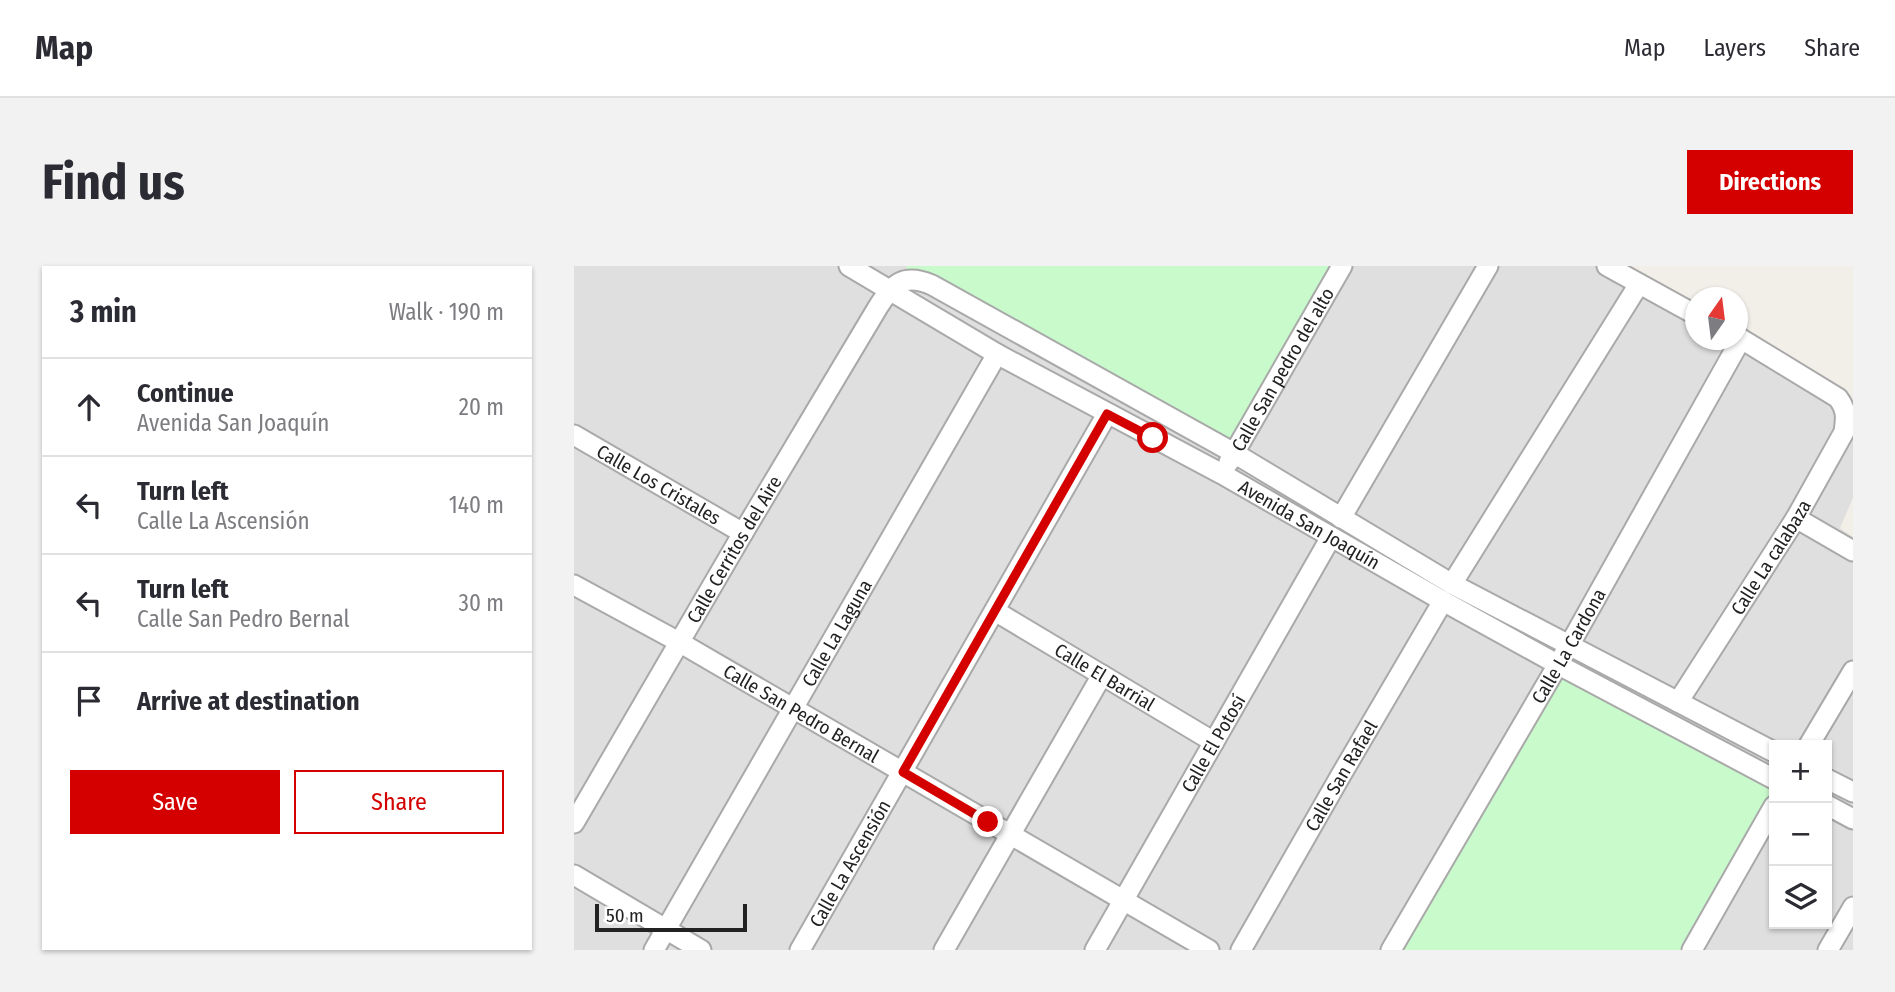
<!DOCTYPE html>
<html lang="en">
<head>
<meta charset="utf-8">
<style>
	:root { --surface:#fff; --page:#f2f2f3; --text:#2b2b33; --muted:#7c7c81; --line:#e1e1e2; --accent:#d40000 }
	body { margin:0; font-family:"Fira Sans Condensed",sans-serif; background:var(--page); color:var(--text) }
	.controls { position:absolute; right:21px; bottom:21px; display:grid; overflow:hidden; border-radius:0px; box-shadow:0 2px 5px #0004 }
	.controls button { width:63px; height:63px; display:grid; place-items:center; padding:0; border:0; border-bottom:2px solid var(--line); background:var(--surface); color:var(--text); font:35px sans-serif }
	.compass { position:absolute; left:1111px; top:21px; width:63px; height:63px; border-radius:50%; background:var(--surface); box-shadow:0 2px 5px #0004; rotate:14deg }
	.scale { position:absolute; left:21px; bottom:18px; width:152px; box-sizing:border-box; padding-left:7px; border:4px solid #222; border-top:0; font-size:19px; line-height:24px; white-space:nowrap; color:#222; -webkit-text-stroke:5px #fff; paint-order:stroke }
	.stop { position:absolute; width:21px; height:21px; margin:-16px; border:5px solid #d40000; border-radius:50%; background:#fff }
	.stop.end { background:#d40000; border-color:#fff; box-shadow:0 2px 7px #0008 }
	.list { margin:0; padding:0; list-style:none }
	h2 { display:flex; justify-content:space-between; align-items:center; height:91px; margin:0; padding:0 28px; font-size:30px }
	h2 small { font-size:23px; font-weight:400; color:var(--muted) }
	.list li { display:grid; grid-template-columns:46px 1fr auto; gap:21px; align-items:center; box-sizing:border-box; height:98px; padding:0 28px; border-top:2px solid var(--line) }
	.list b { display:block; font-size:26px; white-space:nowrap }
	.list p { margin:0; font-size:23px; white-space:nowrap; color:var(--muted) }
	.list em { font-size:23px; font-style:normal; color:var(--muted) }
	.actions { display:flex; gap:14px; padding:21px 28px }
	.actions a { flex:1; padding:16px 0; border:2px solid var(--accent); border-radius:0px; text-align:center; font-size:24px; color:var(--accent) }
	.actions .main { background:var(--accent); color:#fff }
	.icon { flex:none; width:38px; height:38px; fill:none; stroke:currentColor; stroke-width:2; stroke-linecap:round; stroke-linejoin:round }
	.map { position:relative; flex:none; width:1279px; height:684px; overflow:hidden; border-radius:0px }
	header { display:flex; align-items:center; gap:42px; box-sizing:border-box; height:98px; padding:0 35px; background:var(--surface); border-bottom:2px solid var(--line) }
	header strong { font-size:33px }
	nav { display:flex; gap:38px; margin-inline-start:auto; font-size:24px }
	.intro { display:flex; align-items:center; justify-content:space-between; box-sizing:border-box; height:168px; padding:0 42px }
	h1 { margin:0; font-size:49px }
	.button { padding:18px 32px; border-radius:0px; background:var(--accent); color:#fff; font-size:24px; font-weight:700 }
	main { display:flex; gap:42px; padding:0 42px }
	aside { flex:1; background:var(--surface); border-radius:0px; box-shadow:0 2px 5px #0004 }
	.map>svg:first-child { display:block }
</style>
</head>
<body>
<header>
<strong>Map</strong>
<nav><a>Map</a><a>Layers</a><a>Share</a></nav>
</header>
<div class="intro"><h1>Find us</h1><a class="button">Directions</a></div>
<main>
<aside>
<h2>3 min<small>Walk · 190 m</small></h2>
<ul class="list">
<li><svg class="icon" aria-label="ahead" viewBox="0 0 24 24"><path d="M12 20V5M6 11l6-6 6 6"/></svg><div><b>Continue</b><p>Avenida San Joaquín</p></div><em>20 m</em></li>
<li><svg class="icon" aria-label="left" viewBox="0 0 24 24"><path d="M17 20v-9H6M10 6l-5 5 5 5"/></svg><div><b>Turn left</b><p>Calle La Ascensión</p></div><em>140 m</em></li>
<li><svg class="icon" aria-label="left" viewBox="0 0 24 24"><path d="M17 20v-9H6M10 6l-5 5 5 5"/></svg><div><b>Turn left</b><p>Calle San Pedro Bernal</p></div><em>30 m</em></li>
<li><svg class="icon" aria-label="arrive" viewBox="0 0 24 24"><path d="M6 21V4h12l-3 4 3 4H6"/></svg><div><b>Arrive at destination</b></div></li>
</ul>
<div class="actions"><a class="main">Save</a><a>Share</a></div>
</aside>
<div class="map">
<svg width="1279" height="684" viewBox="0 0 1279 684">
	<rect width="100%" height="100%" fill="#f2efe9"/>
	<!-- residential -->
	<path fill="#e0dfdf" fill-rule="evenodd" d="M0 0H1043L1121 47 1122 74H1164L1279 141V232L1266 262 1279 271V684H0ZM1200 479H1253V658H1200Z"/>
	<!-- park -->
	<g fill="#c8facc">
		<path d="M332 0H768L660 187 338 13Z"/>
		<path d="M983 398 1200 513V540L1118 684H817Z"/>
	</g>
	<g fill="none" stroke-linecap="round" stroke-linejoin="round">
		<!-- minor casing -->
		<g stroke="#a9a9a9" stroke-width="23">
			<g id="minor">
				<path id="s1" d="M275 0 423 88 648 208 869 335 983 398 1200 513"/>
				<path d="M1033 0 1122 49"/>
				<path id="s2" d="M0 169 169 267"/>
				<path id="s3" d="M655 196 768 0"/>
				<path d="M767 252 914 0"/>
				<path d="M1222 252 1279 285"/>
				<path d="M878 318 1065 18"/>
				<path id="s4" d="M0 319 105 376 635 684"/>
				<path id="s5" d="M421 345 640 476"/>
				<path id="s6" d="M1104 436 1222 252 1270 166C1272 152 1273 144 1264 132L1164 71"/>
				<path d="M1235 479 1279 405"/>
				<path d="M1253 513 1279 526"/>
				<path d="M1253 539 1279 553"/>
				<path id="s7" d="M0 557 169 267 304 41C319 17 330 7 358 19L660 187 878 318 1200 486"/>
				<path d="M0 609 127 684"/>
				<path id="s8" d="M80 684 423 88"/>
				<path id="s9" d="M226 684 533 148"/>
				<path d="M370 684 528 409"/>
				<path id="s10" d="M521 684 757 271"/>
				<path id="s11" d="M667 684 767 509 869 335"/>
				<path id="s12" d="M817 684 996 378 1167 73"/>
				<path d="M1118 684 1200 540"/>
				<path d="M1254 684 1279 641"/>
			</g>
		</g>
		<!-- minor -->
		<use href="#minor" stroke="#fff" stroke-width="19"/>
	</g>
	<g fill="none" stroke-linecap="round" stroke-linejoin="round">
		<!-- route -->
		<path stroke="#d40000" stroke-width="9" d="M414 556 329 506 533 148 579 172"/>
	</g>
	<g text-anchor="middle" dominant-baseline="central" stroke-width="5" stroke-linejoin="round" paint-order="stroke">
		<!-- street labels -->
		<g font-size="19" fill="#222" stroke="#fff">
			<text stroke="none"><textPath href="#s3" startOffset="107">Calle San pedro del alto</textPath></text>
			<text stroke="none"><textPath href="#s2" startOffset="98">Calle Los Cristales</textPath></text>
			<text stroke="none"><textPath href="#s1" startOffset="528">Avenida San Joaquín</textPath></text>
			<text stroke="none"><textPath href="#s7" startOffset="317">Calle Cerritos del Aire</textPath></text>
			<text stroke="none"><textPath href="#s6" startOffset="172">Calle La calabaza</textPath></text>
			<text stroke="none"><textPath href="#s8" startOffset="366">Calle La Laguna</textPath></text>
			<text stroke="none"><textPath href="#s12" startOffset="352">Calle La Cardona</textPath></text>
			<text stroke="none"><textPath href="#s5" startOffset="128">Calle El Barrial</textPath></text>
			<text stroke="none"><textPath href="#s4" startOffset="261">Calle San Pedro Bernal</textPath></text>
			<text stroke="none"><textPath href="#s10" startOffset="238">Calle El Potosí</textPath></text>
			<text stroke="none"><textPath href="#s11" startOffset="201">Calle San Rafael</textPath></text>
			<text stroke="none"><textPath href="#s9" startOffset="100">Calle La Ascensión</textPath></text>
		</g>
	</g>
</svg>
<div class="controls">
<button>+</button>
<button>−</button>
<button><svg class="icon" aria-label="layers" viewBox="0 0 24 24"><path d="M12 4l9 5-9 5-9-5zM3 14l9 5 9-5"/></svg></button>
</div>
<svg class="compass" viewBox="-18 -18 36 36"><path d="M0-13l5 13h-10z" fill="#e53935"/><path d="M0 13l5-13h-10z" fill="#7c7c81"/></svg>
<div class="scale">50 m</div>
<div class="stop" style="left:579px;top:172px"></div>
<div class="stop end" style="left:414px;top:556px"></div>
</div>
</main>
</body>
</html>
